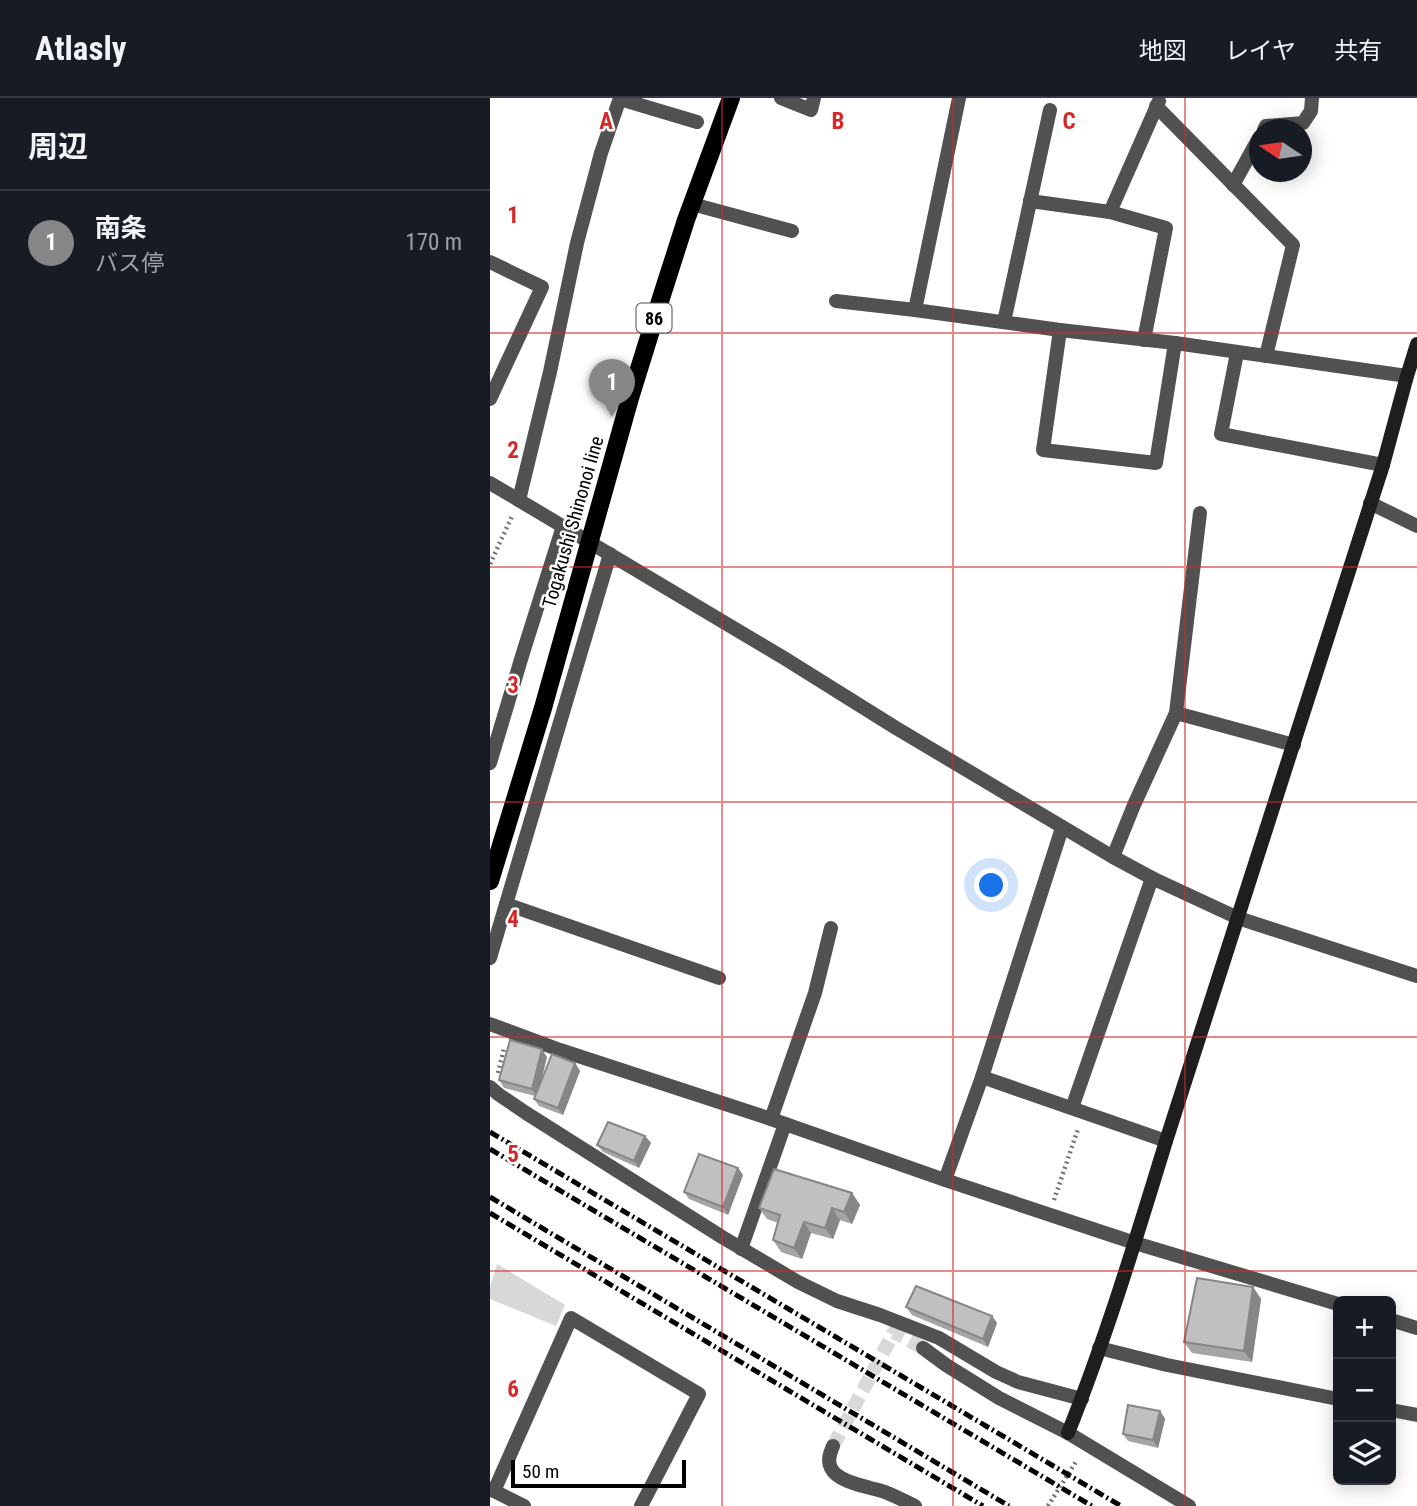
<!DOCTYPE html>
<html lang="ja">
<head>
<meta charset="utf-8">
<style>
	:root { --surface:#171b24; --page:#242831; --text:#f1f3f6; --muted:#9ea1a6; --line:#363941; --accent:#858687 }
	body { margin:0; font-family:"Roboto Condensed","Noto Sans JP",sans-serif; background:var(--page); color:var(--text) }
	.controls { position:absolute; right:21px; bottom:21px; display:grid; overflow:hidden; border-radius:10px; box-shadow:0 4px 18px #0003 }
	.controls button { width:63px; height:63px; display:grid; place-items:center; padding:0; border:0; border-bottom:2px solid var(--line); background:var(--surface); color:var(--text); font:35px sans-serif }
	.compass { position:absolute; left:759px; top:21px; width:63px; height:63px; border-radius:50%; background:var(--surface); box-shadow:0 4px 18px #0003; rotate:283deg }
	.scale { position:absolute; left:21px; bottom:18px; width:175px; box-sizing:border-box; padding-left:7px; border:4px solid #000; border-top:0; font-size:19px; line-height:24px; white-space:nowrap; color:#000; -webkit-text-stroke:5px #fff; paint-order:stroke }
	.you { position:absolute; left:502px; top:788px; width:24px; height:24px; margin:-18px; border:5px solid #fff; border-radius:50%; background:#1a73e8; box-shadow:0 0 0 10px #1a73e833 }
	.badge { display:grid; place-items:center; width:46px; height:46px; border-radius:50%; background:var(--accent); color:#fff; font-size:23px; font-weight:700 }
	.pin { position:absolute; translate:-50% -58px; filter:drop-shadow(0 2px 4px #0008) }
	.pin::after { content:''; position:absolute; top:37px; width:24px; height:21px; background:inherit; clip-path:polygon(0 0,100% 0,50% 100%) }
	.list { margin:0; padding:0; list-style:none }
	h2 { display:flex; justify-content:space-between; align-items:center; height:91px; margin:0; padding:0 28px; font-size:30px }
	h2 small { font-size:23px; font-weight:400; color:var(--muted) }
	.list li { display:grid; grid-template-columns:46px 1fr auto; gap:21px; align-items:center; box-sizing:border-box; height:105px; padding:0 28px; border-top:2px solid var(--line) }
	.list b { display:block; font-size:26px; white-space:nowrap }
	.list p { margin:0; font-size:23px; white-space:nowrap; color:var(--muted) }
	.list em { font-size:23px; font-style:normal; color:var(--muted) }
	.icon { flex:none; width:38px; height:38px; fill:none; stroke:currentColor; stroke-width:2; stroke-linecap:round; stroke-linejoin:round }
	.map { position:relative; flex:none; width:927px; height:1408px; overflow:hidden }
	header { display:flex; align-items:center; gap:42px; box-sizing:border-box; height:98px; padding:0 35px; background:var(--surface); border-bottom:2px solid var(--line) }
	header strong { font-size:33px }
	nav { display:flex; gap:38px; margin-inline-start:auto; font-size:24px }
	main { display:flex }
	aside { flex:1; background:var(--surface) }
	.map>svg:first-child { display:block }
</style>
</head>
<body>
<header>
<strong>Atlasly</strong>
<nav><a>地図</a><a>レイヤ</a><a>共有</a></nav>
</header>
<main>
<aside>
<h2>周辺<small></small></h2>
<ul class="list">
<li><span class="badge">1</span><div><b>南条</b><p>バス停</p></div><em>170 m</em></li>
</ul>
</aside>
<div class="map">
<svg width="927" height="1408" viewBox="0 0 927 1408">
	<rect width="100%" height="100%" fill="#fff"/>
	<!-- green -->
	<path fill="#d8d8d8" d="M7 1166 75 1207 66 1228 0 1201V1189Z"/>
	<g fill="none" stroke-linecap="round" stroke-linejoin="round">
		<!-- street-tunnel -->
		<path stroke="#d9d9d9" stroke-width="14" stroke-dasharray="14 7" stroke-linecap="butt" d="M343 1348 404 1234 433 1250"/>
		<!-- path -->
		<g stroke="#737373" stroke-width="4.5" stroke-dasharray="2 3.5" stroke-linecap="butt">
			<path d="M0 466 23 416"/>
			<path d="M8 975 14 950"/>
			<path d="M564 1102 588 1031"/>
			<path d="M558 1408 587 1362"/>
		</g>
		<!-- street -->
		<g stroke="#515151" stroke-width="14">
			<path d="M291 0 321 12 324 0"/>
			<path d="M469 0 425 212 570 232 685 245 917 278"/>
			<path d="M130 1 207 24"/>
			<path d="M666 8 803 147 776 258"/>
			<path d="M774 32 776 28 813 25 821 13 822 0"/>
			<path d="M743 87 769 40"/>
			<path d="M540 103 620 114 676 130 654 242"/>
			<path d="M202 106 302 133"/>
			<path d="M620 114 669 3"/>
			<path d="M0 164 52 189 0 301"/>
			<path d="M346 203 425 212"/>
			<path d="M514 224 560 12"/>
			<path d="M570 232 553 352 666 365 685 245"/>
			<path d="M747 255 731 336 893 367"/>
			<path d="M0 385 294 560 406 630 623 759 662 780 748 820 927 878"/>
			<path d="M29 402 60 274 87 145 111 55 130 0"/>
			<path d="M880 405 927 428"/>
			<path d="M686 615 804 647"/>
			<path d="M0 665 32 558 73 428"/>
			<path d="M623 759 644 707 686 615 710 415"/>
			<path d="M16 806 229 880"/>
			<path d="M0 860 120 456"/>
			<path d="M0 926 70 952 281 1021 455 1082 645 1145 848 1206"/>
			<path d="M492 979 676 1043"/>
			<path d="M0 989 8 996 36 1015 232 1139 308 1184 347 1203 390 1217 449 1240 506 1274 528 1284 592 1301"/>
			<path d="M582 1010 662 780"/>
			<path d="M281 1021 325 895 341 830"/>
			<path d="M455 1082 492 979 572 730"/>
			<path d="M251 1151 295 1026"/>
			<path d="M901 1222 927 1230"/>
			<path d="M433 1250 456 1267 509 1300 578 1335 699 1408"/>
			<path d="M609 1250 677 1267 848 1301"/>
			<path d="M901 1312 927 1317"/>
			<path d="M343 1348C340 1355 337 1363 341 1370 348 1385 380 1389 395 1394 405 1398 415 1403 425 1408"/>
			<path d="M0 1391 34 1408"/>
			<path d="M4 1393 81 1220 209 1296 151 1408"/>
		</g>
		<!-- secondary -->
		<path stroke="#1e1e1e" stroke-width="14" d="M578 1335C616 1240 646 1141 676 1043L893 367 917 278 927 246"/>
		<!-- primary -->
		<path stroke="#000" stroke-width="18" d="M0 783 53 610 140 300 172 197 196 122 241 0"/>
		<!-- rail -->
		<g stroke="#000" stroke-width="5" stroke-dasharray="10 3.5 2 3.5" stroke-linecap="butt">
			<path d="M0 1034 631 1408"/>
			<path d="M0 1051 602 1408"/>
			<path d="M0 1099 519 1408"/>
			<path d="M0 1115 493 1408"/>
		</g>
	</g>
	<!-- wall -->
	<g fill="#a5a5a5">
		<path d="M57 959 51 982 85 965 90 973 73 1017 49 1008 44 1001 45 998 14 990 9 982Z"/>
		<path d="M155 1038 161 1045 149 1070 113 1054 107 1047Z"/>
		<path d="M248 1070 253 1077 238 1117 199 1101 194 1094Z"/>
		<path d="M362 1095 370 1107 362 1126 350 1122 343 1141 321 1135 312 1161 291 1154 283 1142 288 1125 277 1121 269 1110Z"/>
		<path d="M763 1189 771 1201 762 1264 702 1255 694 1244Z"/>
		<path d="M416 1209 502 1218 507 1225 498 1249 422 1217Z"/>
		<path d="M670 1313 675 1321 668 1350 638 1343 633 1336Z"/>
	</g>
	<!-- shaded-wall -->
	<g fill="#868686">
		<path d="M52 951 57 959 47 999 42 991Z"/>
		<path d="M85 965 90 973 73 1017 68 1010Z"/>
		<path d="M155 1038 161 1045 149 1070 144 1063Z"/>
		<path d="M248 1070 253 1077 238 1117 233 1109Z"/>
		<path d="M362 1095 370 1107 362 1126 354 1114Z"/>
		<path d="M342 1110 350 1122 343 1141 335 1130Z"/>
		<path d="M314 1124 321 1135 312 1161 304 1150Z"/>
		<path d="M763 1189 771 1201 762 1264 754 1253Z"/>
		<path d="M502 1218 507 1225 498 1249 493 1241Z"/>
		<path d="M670 1313 675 1321 668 1350 663 1342Z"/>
	</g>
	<!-- building -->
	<g fill="#c0c0c0" stroke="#868686" stroke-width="2">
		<path d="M20 942 52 951 42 991 9 982Z"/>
		<path d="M62 956 85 965 68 1010 44 1001Z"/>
		<path d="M118 1024 155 1038 144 1063 107 1047Z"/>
		<path d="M209 1056 248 1070 233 1109 194 1094Z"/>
		<path d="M284 1071 362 1095 354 1114 342 1110 335 1130 314 1124 304 1150 283 1142 290 1117 269 1110Z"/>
		<path d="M707 1180 763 1189 754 1253 694 1244Z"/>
		<path d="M426 1188 502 1218 493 1241 416 1209Z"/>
		<path d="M638 1307 670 1313 663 1342 633 1336Z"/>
	</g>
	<!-- grid -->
	<path fill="none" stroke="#d62828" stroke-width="2" stroke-opacity="0.55" d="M232 0V1408M463 0V1408M695 0V1408M0 235H927M0 469H927M0 704H927M0 939H927M0 1173H927"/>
	<g text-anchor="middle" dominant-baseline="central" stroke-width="5" stroke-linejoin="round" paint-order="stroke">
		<!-- shield labels -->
		<rect fill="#fff" stroke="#4c4c4c" stroke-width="2" x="146.5" y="205.5" width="35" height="29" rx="5"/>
		<g font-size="18" font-weight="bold" fill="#000">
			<text x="164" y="220">86</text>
		</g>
		<!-- street labels -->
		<g font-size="19" fill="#000" stroke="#fff">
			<text transform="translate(83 424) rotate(-74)">Togakushi Shinonoi line</text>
		</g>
	</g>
	<g font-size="23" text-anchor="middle" font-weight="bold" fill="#d62828" stroke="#fff" stroke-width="5" stroke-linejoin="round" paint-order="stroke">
		<text x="116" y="31">A</text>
		<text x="348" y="31">B</text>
		<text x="579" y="31">C</text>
		<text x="23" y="125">1</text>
		<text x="23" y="360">2</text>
		<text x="23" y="595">3</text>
		<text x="23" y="829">4</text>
		<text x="23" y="1064">5</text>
		<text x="23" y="1299">6</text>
	</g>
</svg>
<div class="controls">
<button>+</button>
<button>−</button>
<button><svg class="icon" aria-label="layers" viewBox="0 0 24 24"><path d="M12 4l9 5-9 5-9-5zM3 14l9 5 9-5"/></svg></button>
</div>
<svg class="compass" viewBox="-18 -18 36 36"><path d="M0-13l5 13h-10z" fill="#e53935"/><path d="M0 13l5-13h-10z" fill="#9ea1a6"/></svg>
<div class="scale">50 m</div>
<div class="you"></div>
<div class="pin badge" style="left:122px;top:319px">1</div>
</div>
</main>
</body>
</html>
